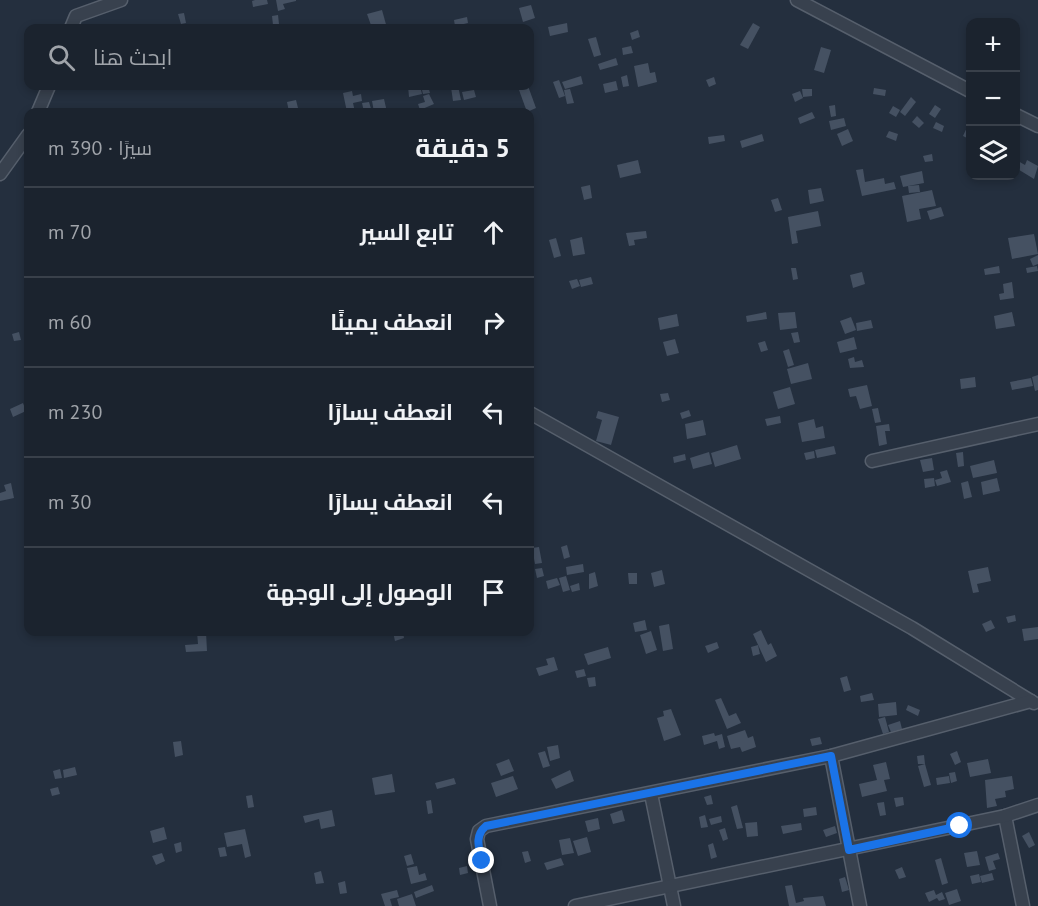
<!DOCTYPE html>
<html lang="ar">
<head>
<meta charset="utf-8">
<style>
	:root { --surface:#1b232e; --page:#282f3a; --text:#f1f3f6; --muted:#a0a4aa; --line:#39404a }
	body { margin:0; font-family:"PT Sans",Cairo,sans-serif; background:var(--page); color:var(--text); direction:rtl }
	.controls { position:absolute; right:18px; top:18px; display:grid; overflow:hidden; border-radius:12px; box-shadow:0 3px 9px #0003 }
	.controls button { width:54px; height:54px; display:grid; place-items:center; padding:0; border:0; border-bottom:2px solid var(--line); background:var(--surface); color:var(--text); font:30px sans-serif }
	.stop { position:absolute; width:18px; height:18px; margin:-14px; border:4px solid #1a73e8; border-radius:50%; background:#fff }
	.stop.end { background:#1a73e8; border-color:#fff; box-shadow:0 2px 6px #0008 }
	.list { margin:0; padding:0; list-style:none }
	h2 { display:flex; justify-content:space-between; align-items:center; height:78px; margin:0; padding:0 24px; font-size:26px }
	h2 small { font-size:20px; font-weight:400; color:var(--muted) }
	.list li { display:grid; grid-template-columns:39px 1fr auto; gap:18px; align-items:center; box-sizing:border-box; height:90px; padding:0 24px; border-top:2px solid var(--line) }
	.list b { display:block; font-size:22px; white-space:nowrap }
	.list em { font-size:20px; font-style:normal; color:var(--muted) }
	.icon { flex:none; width:33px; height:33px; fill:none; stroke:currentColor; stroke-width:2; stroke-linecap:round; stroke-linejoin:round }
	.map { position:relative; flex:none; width:1038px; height:906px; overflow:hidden; direction:ltr }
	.search { position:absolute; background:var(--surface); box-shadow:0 3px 9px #0003; left:24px; top:24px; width:510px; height:66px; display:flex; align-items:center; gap:15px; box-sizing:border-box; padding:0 21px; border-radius:12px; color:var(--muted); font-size:22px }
	.panel { position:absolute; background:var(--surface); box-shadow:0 3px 9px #0003; left:24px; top:108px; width:510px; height:528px; border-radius:12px; direction:rtl }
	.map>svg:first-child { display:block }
</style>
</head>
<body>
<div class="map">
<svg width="1038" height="906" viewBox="0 0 1038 906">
	<rect width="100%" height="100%" fill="#242f3e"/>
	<!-- building -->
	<g fill="#455162">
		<path d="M255 0H267L268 4 253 7 252 1Z"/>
		<path d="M276 0H296V1L283 4 285 9 278 11Z"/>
		<path d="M531 5 535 18 523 22 519 8Z"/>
		<path d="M382 10 387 28H372L367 14Z"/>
		<path d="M184 13 186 23 181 24 178 14Z"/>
		<path d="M278 15 279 24 273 25 272 16Z"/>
		<path d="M467 17 468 23 455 26 454 20Z"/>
		<path d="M567 23 568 32 550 36 548 27Z"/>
		<path d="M753 23 760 27 748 49 740 45Z"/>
		<path d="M638 30 640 37 632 40 630 33Z"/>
		<path d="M596 37 601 55 594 57 588 39Z"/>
		<path d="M631 46 633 53 623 55 622 48Z"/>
		<path d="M821 47 831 50 824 73 814 70Z"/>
		<path d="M616 58 618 65 600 70 598 64Z"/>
		<path d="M648 63 650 73 655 72 657 82 638 87 634 66Z"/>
		<path d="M627 75 629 86 623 87 621 77Z"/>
		<path d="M581 76 583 84 565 89 562 82Z"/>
		<path d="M714 77 716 84 709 87 706 80Z"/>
		<path d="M559 80 565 96 559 98 553 82Z"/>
		<path d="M616 81 618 90 605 93 603 84Z"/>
		<path d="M408 86H420L422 94 409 97Z"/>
		<path d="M421 86H428L430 93 423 94Z"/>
		<path d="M458 86 461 100 453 101 451 87Z"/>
		<path d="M528 86 536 108 527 112 519 90Z"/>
		<path d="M874 88 886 90 885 96 873 94Z"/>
		<path d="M570 89 574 103 567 104 564 90Z"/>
		<path d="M802 89H812V96L803 97Z"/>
		<path d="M474 90 476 97 464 100 462 92Z"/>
		<path d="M352 91 353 96 361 94 362 101 353 103 355 112H347L343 93Z"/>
		<path d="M800 91 803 98 795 102 792 94Z"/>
		<path d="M429 94 434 104 420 110 418 104 425 102 423 96Z"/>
		<path d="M911 97 916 102 905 116 900 112Z"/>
		<path d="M384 99 387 112H374L372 101Z"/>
		<path d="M296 100 299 112H289L287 102Z"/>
		<path d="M369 102 372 112H364L362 103Z"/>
		<path d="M835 105 836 116 831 117 829 106Z"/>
		<path d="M935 105 941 109 935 118 929 114Z"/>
		<path d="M893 106 900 110 896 117 889 113Z"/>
		<path d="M812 112 815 118 800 124 798 118Z"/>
		<path d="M917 116 924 123 919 128 912 122Z"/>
		<path d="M844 118 846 126 831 130 829 121Z"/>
		<path d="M970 121V137L969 139 963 136Z"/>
		<path d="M936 122 944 126 942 132 933 128Z"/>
		<path d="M848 129 853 141 842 146 837 134Z"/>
		<path d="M889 131 898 134 896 141 886 137Z"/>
		<path d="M762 134 764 141 742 148 740 141Z"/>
		<path d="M724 135 725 141 709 144 708 137Z"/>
		<path d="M932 154 933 161 925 162 923 156Z"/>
		<path d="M638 160 641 173 620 178 617 165Z"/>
		<path d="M1027 160 1038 166 1034 179 1016 168 1018 161 1025 165Z"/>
		<path d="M863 169 865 182 884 178 885 184 894 182 896 189 862 196 856 170Z"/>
		<path d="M922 171 924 183 903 187 900 176Z"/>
		<path d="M590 185 592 198 584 200 581 187Z"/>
		<path d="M919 185 920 192 909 193 908 186Z"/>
		<path d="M821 188 824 201 810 204 808 190Z"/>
		<path d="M932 190 936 206 919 209 921 219 907 222 902 196Z"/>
		<path d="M778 198 782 210 775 212 771 200Z"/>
		<path d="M941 207 944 216 930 220 927 211Z"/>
		<path d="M818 211 821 226 796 231 798 243 792 244 788 217Z"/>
		<path d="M646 231 647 238 634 240 635 245 629 246 626 233Z"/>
		<path d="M1034 234 1038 254 1012 259 1008 238Z"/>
		<path d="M582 237 585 254 573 256 570 240Z"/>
		<path d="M556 238 561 256 554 258 549 240Z"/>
		<path d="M1038 255V264L1033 266 1030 259Z"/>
		<path d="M999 266 1000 273 985 275 984 269Z"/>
		<path d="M1037 266 1038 271 1027 273 1026 268Z"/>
		<path d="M791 268H796L798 279 793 280Z"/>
		<path d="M862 272 865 284 853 288 850 275Z"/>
		<path d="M591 277 593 284 581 287 579 280Z"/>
		<path d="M577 279 580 286 572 289 569 281Z"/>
		<path d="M1012 282 1014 298 1000 300 999 294 1004 293 1003 284Z"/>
		<path d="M766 312 767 319 747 322 746 316Z"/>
		<path d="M795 312 797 328 780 330 778 313Z"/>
		<path d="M1012 312 1015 326 996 329 994 316Z"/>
		<path d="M677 314 679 326 660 330 658 318Z"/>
		<path d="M851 317 856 330 845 334 840 321Z"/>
		<path d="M871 320 873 328 857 331 856 323Z"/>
		<path d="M19 332 21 340 14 341 12 334Z"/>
		<path d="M798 332 800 342 794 343 791 333Z"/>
		<path d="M854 337 857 349 840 353 837 342Z"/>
		<path d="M675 339 679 353 667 356 663 342Z"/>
		<path d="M765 341 768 350 761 352 758 343Z"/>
		<path d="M789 349 794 365 788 367 783 351Z"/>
		<path d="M854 357 855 362 862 360 864 367 850 368 848 359Z"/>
		<path d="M808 363 812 379 791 384 787 369Z"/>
		<path d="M1038 375V390L1035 391 1032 377Z"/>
		<path d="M975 377 976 387 961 389 960 379Z"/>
		<path d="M1031 378 1033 386 1012 390 1010 382Z"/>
		<path d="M867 385 872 406 860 409 856 396 850 397 848 389Z"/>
		<path d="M790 387 795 404 778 409 773 392Z"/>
		<path d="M668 393 670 400 662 402 660 394Z"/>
		<path d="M23 403 26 411 13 417 10 409Z"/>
		<path d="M878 408 881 422 875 423 872 409Z"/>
		<path d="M689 410 691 416 682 419 680 413Z"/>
		<path d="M598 411 619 417 611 445 596 441 602 420 596 418Z"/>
		<path d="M780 416 781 423 767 426 765 419Z"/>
		<path d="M814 419 816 428 823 426 825 438 802 442 798 423Z"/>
		<path d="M703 420 706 435 687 439 685 424Z"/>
		<path d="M889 424 890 431H885L887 444 879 446 876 426Z"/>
		<path d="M737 445 741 459 715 467 711 453Z"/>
		<path d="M834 446 836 454 817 458 815 450Z"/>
		<path d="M814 451 815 458 806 460 804 453Z"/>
		<path d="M709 452 712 464 693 469 690 458Z"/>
		<path d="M963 452 964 466 958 467 956 453Z"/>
		<path d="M685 454 686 460 674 463 673 457Z"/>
		<path d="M932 458 934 470 923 472 920 460Z"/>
		<path d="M994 460 997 473 973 478 970 466Z"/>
		<path d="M947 470 951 482 937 486 935 480 942 478 940 472Z"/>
		<path d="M934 478 935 486 925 488 924 479Z"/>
		<path d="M997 478 1000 491 983 495 981 482Z"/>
		<path d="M968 481 972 497 964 499 961 483Z"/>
		<path d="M11 483 14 498 0 501V493L6 491 4 485Z"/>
		<path d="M567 545 570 557 564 559 561 547Z"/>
		<path d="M539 547 542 563 535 564 532 548Z"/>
		<path d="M583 564 584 572 567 575 566 567Z"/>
		<path d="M988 567 991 581 977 584 979 592 973 593 968 571Z"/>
		<path d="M542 568 544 576 537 578 535 569Z"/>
		<path d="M662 570 665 584 654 587 651 573Z"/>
		<path d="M595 572 598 586 589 589V574Z"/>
		<path d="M628 573H637V584H629Z"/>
		<path d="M566 576 570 590 563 592 559 578Z"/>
		<path d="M557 578 560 585 548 589 546 581Z"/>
		<path d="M579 583 580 590 572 592 570 586Z"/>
		<path d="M1015 615 1016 621 1008 623 1006 617Z"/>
		<path d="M645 620 647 630 635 632 633 623Z"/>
		<path d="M991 620 995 628 986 632 982 624Z"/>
		<path d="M669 624 673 649 663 651 659 626Z"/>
		<path d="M1038 627V639L1024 641 1022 629Z"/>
		<path d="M761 630 768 645 771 643 777 656 766 662 753 634Z"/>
		<path d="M651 631 657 650 646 654 640 635Z"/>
		<path d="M197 632H206L207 651 186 652 185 645 198 644Z"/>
		<path d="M393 632H403L404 638 395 641Z"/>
		<path d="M717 642 719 648 708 653 705 646Z"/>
		<path d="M758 645 760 654 753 656 751 647Z"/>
		<path d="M608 647 611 658 588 665 584 654Z"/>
		<path d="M554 657 558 670 539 676 536 668 548 665 546 659Z"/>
		<path d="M584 669 586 676 577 678 575 671Z"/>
		<path d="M847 676 851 690 844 692 840 678Z"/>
		<path d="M595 677 596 686 589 687 587 678Z"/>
		<path d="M872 693 874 700 861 702 860 696Z"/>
		<path d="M721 698 729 716 736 713 741 723 727 729 715 700Z"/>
		<path d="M896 702 897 715 879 717 878 704Z"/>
		<path d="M908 705 920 710 918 716 906 710Z"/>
		<path d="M671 709 681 735 664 741 657 718 664 716 663 711Z"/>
		<path d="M885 717 889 732 883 734 878 719Z"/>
		<path d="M900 721 902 729 891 732 888 725Z"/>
		<path d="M745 730 748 738 753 736 756 747 742 752 740 747 731 749 727 736Z"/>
		<path d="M714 733 715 736 722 734 725 747 719 749 717 741 704 745 702 736Z"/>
		<path d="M820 737 822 744 812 746 810 739Z"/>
		<path d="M181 741 183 755 175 757 173 742Z"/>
		<path d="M558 745 560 758 550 761 547 747Z"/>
		<path d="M545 751 550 766 543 768 538 753Z"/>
		<path d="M957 751 961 762 955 765 950 754Z"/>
		<path d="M924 755 925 764H918L917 756Z"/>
		<path d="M509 759 514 771 501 776 496 764Z"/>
		<path d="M988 759 991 773 970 777 967 763Z"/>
		<path d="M886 762 890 779 884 780 887 791 862 797 859 784 877 780 873 765Z"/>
		<path d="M925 764 931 785 924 787 918 766Z"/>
		<path d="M75 767 77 775 64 778 63 770Z"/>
		<path d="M60 769 62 778 55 779 53 771Z"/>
		<path d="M570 770 574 781 556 789 551 779Z"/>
		<path d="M955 772 957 781 951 783 949 773Z"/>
		<path d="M392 774 395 792 375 795 372 778Z"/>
		<path d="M513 776 518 789 496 797 491 783Z"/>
		<path d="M949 776 950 783 937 785 936 778Z"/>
		<path d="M1012 776 1014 789 1005 791 1006 797 995 799 997 806 987 808 985 780Z"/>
		<path d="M454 778 456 784 437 789 435 783Z"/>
		<path d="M58 787 60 794 52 796 50 789Z"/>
		<path d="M252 795 254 807 248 808 246 796Z"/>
		<path d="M711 795 713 804 707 805 704 797Z"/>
		<path d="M903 797 904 805 896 807 894 798Z"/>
		<path d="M431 800 433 813 428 814 426 801Z"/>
		<path d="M884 802 886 815 880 816 877 803Z"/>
		<path d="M737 805 743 828 737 829 731 807Z"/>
		<path d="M816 807 817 815 804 817 803 809Z"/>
		<path d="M332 810 335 826 321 829 319 819 305 823 303 816Z"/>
		<path d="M622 810 625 821 613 824 610 814Z"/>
		<path d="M705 815 708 827 701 828 699 817Z"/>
		<path d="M721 816 722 822 711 825 709 819Z"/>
		<path d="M598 818 600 829 588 832 585 821Z"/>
		<path d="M757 822 758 836 747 837 745 823Z"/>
		<path d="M801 823 802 830 783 834 781 826Z"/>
		<path d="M835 826 837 833 826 837 823 830Z"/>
		<path d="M164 827 167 839 153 843 150 831Z"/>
		<path d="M725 828 728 839 723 841 719 830Z"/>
		<path d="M245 829 251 856 245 858 242 844 227 847 224 833Z"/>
		<path d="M1029 832 1035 845 1029 848 1022 836Z"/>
		<path d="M587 837 591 852 578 856 573 841Z"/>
		<path d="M570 838 574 853 562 855 559 840Z"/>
		<path d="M181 842 182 851 176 853 174 844Z"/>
		<path d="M713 843 717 857 711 859 708 845Z"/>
		<path d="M225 847 227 856 220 857 218 848Z"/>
		<path d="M528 851 531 861 525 863 522 852Z"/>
		<path d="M977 851 980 865 967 867 964 853Z"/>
		<path d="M162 853 165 861 156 865 152 856Z"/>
		<path d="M998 853 1000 859 993 861 996 869 989 871 985 857Z"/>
		<path d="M411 854 414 864 407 866 404 856Z"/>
		<path d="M561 858 564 865 547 870 544 863Z"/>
		<path d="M941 858 948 883 942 885 935 860Z"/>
		<path d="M417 866 419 875 425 873 427 880 411 884 407 868Z"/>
		<path d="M467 866 468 873 460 875 459 868Z"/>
		<path d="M902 867 906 877 899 879 895 870Z"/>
		<path d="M321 871 324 883 316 884 314 873Z"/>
		<path d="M992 873 994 880 982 883 980 876Z"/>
		<path d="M979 874 981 882 972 884 970 876Z"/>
		<path d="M845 877 849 890 842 892 839 879Z"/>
		<path d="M345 881 347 893 340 894 338 883Z"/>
		<path d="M432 885 434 891 416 898 414 892Z"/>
		<path d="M792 885 796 903 804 901 803 898 823 896 826 906H789L785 886Z"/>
		<path d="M957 889 961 901 949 905 945 893Z"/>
		<path d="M397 890 399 897 390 899 392 906H385L381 894Z"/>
		<path d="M934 890 936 895 942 892 945 899 939 901 937 898 929 902 925 893Z"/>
		<path d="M412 894 416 906H399L397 899Z"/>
	</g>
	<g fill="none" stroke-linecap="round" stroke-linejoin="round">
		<!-- minor casing -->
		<g stroke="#565f6c" stroke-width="15">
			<g id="minor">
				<path d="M797 0 970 91"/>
				<path d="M71 28 76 16 121 0"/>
				<path d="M38 112 49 86"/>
				<path d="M1016 115 1038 126"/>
				<path d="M0 174 28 135"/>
				<path d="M530 413 912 628 1034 703"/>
				<path d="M872 461 1038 424"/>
				<path d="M831 756 860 906"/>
				<path d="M651 794 674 906"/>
				<path d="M1005 816 1023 906"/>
				<path d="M490 906 477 839 479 831 486 826 831 756 1031 701"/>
				<path d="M575 906 1005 816 1038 805"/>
			</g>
		</g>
		<!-- minor -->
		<use href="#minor" stroke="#38414e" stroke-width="12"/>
	</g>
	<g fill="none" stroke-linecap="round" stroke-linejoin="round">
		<!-- route -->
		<path stroke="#1a73e8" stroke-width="8" d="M482 861C479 848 474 836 486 826L831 756 849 850 960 826"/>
	</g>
</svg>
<div class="controls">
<button>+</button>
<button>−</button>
<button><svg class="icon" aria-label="layers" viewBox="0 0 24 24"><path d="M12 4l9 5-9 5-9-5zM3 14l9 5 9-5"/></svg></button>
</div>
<div class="stop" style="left:960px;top:826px"></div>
<div class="stop end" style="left:482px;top:861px"></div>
<div class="search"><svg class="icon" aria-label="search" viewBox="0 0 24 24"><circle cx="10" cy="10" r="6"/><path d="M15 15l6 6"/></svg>ابحث هنا</div>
<section class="panel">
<h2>5 دقيقة<small>سيرًا · 390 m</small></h2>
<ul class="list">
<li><svg class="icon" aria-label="ahead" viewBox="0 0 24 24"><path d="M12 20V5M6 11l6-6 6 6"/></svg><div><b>تابع السير</b></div><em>70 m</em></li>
<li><svg class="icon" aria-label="right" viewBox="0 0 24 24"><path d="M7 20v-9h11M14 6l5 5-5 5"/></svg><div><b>انعطف يمينًا</b></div><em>60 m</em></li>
<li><svg class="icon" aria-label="left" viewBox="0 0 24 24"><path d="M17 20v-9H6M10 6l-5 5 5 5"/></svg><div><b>انعطف يسارًا</b></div><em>230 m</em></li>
<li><svg class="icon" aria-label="left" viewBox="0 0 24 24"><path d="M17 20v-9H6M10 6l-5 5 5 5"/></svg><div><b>انعطف يسارًا</b></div><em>30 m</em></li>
<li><svg class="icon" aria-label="arrive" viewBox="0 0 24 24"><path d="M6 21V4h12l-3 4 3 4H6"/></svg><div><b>الوصول إلى الوجهة</b></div></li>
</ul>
</section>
</div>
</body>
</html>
